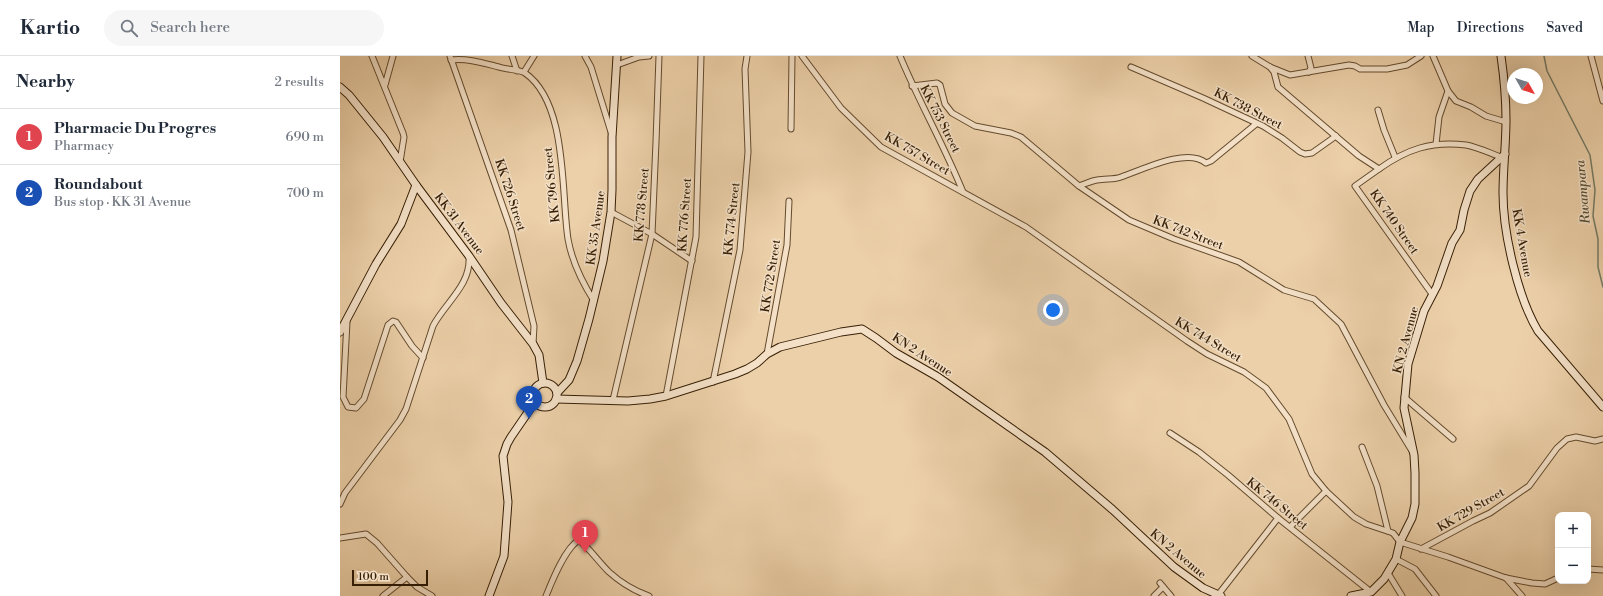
<!DOCTYPE html>
<html lang="en">
<head>
<meta charset="utf-8">
<style>
	:root { --surface:#fff; --page:#f6f6f7; --text:#1f2937; --muted:#747a83; --line:#e0e1e3; --accent:#8f2418 }
	body { margin:0; font-family:"Libre Bodoni",serif; background:var(--page); color:var(--text) }
	.controls { position:absolute; right:12px; bottom:12px; display:grid; overflow:hidden; border-radius:8px; box-shadow:0 4px 16px #0002 }
	.controls button { width:36px; height:36px; display:grid; place-items:center; padding:0; border:0; border-bottom:1px solid var(--line); background:var(--surface); color:var(--text); font:20px sans-serif }
	.compass { position:absolute; left:1167px; top:12px; width:36px; height:36px; border-radius:50%; background:var(--surface); box-shadow:0 4px 16px #0002; rotate:129deg }
	.scale { position:absolute; left:12px; bottom:10px; width:76px; box-sizing:border-box; padding-left:4px; border:2px solid #371f05; border-top:0; font-size:11px; line-height:14px; white-space:nowrap; color:#371f05; -webkit-text-stroke:3px #f3e0c7; paint-order:stroke }
	.you { position:absolute; left:713px; top:254px; width:14px; height:14px; margin:-10px; border:3px solid #fff; border-radius:50%; background:#1a73e8; box-shadow:0 0 0 6px #1a73e833 }
	.badge { display:grid; place-items:center; width:26px; height:26px; border-radius:50%; background:var(--accent); color:#fff; font-size:13px; font-weight:700 }
	.pin { position:absolute; translate:-50% -33px; filter:drop-shadow(0 1px 2px #0008) }
	.pin::after { content:''; position:absolute; top:21px; width:14px; height:12px; background:inherit; clip-path:polygon(0 0,100% 0,50% 100%) }
	.list { margin:0; padding:0; list-style:none }
	h2 { display:flex; justify-content:space-between; align-items:center; height:52px; margin:0; padding:0 16px; font-size:17px }
	h2 small { font-size:13px; font-weight:400; color:var(--muted) }
	.list li { display:grid; grid-template-columns:26px 1fr auto; gap:12px; align-items:center; box-sizing:border-box; height:56px; padding:0 16px; border-top:1px solid var(--line) }
	.list b { display:block; font-size:15px; white-space:nowrap }
	.list p { margin:0; font-size:13px; white-space:nowrap; color:var(--muted) }
	.list em { font-size:13px; font-style:normal; color:var(--muted) }
	.icon { flex:none; width:22px; height:22px; fill:none; stroke:currentColor; stroke-width:2; stroke-linecap:round; stroke-linejoin:round }
	.map { position:relative; flex:none; width:1263px; height:540px; overflow:hidden }
	header { display:flex; align-items:center; gap:24px; box-sizing:border-box; height:56px; padding:0 20px; background:var(--surface); border-bottom:1px solid var(--line) }
	header strong { font-size:19px }
	nav { display:flex; gap:22px; margin-inline-start:auto; font-size:14px }
	.search { width:280px; height:36px; background:var(--page); display:flex; align-items:center; gap:10px; box-sizing:border-box; padding:0 14px; border-radius:22px; color:var(--muted); font-size:15px }
	main { display:flex }
	aside { flex:1; background:var(--surface) }
	.map>svg:first-child { display:block }
</style>
</head>
<body>
<header>
<strong>Kartio</strong>
<div class="search"><svg class="icon" aria-label="search" viewBox="0 0 24 24"><circle cx="10" cy="10" r="6"/><path d="M15 15l6 6"/></svg>Search here</div>
<nav><a>Map</a><a>Directions</a><a>Saved</a></nav>
</header>
<main>
<aside>
<h2>Nearby<small>2 results</small></h2>
<ul class="list">
<li><span class="badge" style="background:#e0444e">1</span><div><b>Pharmacie Du Progres</b><p>Pharmacy</p></div><em>690 m</em></li>
<li><span class="badge" style="background:#1a4fb4">2</span><div><b>Roundabout</b><p>Bus stop · KK 31 Avenue</p></div><em>700 m</em></li>
</ul>
</aside>
<div class="map">
<svg width="1263" height="540" viewBox="0 0 1263 540">
	<rect width="100%" height="100%" fill="#ecd0a9"/>
	<filter id="stains"><feTurbulence type="fractalNoise" baseFrequency=".005" numOctaves="4"/><feColorMatrix values="0 0 0 0 .2 0 0 0 0 .09 0 0 0 0 .02 0 0 0 .5 -.17"/></filter>
	<radialGradient id="worn" r=".72"><stop offset=".6" stop-color="#630" stop-opacity="0"/><stop offset="1" stop-color="#630" stop-opacity=".3"/></radialGradient>
	<g fill="none" stroke-linecap="round" stroke-linejoin="round">
		<!-- stream -->
		<path stroke="#727a66" stroke-width="1.5" d="M1204 0 1207 15 1250 99 1255 134 1253 160 1258 183V211L1263 231"/>
		<!-- street casing -->
		<g stroke="#644b2e" stroke-width="7">
			<g id="street">
				<path d="M32 0 63 77 64 81 60 106"/>
				<path d="M110 0 171 174 194 270 193 288"/>
				<path d="M172 0 177 15"/>
				<path d="M245 0 251 11 271 76"/>
				<path d="M462 0 501 52 541 91 686 171 847 285 867 298 904 316 926 332 949 363 972 418 986 435 1014 461 1026 468 1053 477 1060 486 1108 501 1166 522 1192 527 1205 528 1218 522"/>
				<path d="M560 0C579 46 604 89 623 136"/>
				<path d="M912 0 930 11 950 19 1009 9 1015 10 1020 13H1047L1067 9 1081 0"/>
				<path d="M968 0 971 12 969 16"/>
				<path d="M1093 0 1108 35 1116 45 1131 51 1146 60 1166 66"/>
				<path d="M1251 0 1263 45"/>
				<path d="M111 4C127 2 143 7 159 11 167 14 179 13 185 17 228 47 221 137 228 183 232 206 242 226 254 245"/>
				<path d="M277 9 299 1 309 0"/>
				<path d="M791 11 863 42 923 70 942 82 960 96 965 98 972 97 996 80"/>
				<path d="M930 11 934 16 938 31 1019 100 1039 113C1067 93 1091 85 1126 89 1137 91 1150 97 1161 101"/>
				<path d="M184 16 194 0"/>
				<path d="M45 29 53 0"/>
				<path d="M572 30 597 27 600 29 605 48 612 57 635 70 671 77 681 81 739 130 789 164 834 183 899 206 944 234 974 243 1001 268 1044 349 1072 395"/>
				<path d="M1038 54 1044 74 1055 101"/>
				<path d="M451 73 452 0"/>
				<path d="M1096 88 1099 61 1108 35"/>
				<path d="M1039 113 1015 130 1092 238"/>
				<path d="M739 130C745 128 751 125 757 124 765 122 774 124 781 121 802 114 847 91 866 107L871 105 916 68"/>
				<path d="M271 156 312 178 352 205"/>
				<path d="M7 266 3 341 8 351 16 352 24 343 48 269 53 265 56 266 72 290 83 302"/>
				<path d="M427 298 447 189 449 145"/>
				<path d="M373 326 400 194 408 96 405 13 407 0"/>
				<path d="M326 340 356 181 361 0"/>
				<path d="M1064 341 1113 383"/>
				<path d="M273 344 312 178 316 86 319 0"/>
				<path d="M830 377 859 396 888 419 938 462 1031 536"/>
				<path d="M1022 391 1037 430 1048 475"/>
				<path d="M0 448 5 437 60 364 66 353 93 270C105 247 131 229 129 201"/>
				<path d="M950 471 986 435"/>
				<path d="M0 482 26 478 37 487 67 521"/>
				<path d="M1081 493 1133 465 1150 457 1189 430 1217 392 1227 383 1236 381 1255 385 1263 383"/>
				<path d="M1056 503 1075 513 1096 540"/>
				<path d="M1248 513 1263 514"/>
				<path d="M1048 517 1062 540"/>
				<path d="M1166 522 1182 540"/>
				<path d="M820 527 831 540"/>
				<path d="M878 539 938 462"/>
				<path d="M43 540 67 521 77 531 92 540"/>
				<path d="M206 540C212 525 225 492 239 484 250 493 258 505 269 516 280 526 295 535 309 540"/>
				<path d="M814 540 823 531"/>
			</g>
		</g>
		<!-- secondary casing -->
		<g stroke="#371f05" stroke-width="9">
			<g id="secondary">
				<path d="M1161 0C1164 21 1166 43 1166 64 1166 88 1163 113 1163 137 1163 177 1178 242 1198 275L1263 351"/>
				<path d="M0 31 9 39 43 81 76 129 129 200 161 247 193 288 199 299 203 327"/>
				<path d="M0 276 36 208 61 168 76 129"/>
				<circle cx="205" cy="339" r="12"/>
				<path d="M217 337 229 324 237 305 249 263 263 205 271 156 272 134V81L277 0"/>
				<path d="M216 343 288 345 310 343 326 340 395 318 407 313 417 307 427 298 440 291 501 276 522 273 536 282 556 297 598 321 705 396 773 454 834 511 863 532 881 540"/>
				<path d="M149 540 164 500 168 446 163 400 167 388 171 381 195 346"/>
				<path d="M1011 540 1031 536 1044 523 1056 503 1060 486 1072 462 1075 448V417L1074 399 1064 352 1068 308 1084 255 1097 230 1112 187 1120 174 1124 154 1130 135 1138 123 1165 98"/>
			</g>
		</g>
		<!-- street -->
		<use href="#street" stroke="#f3e0c7" stroke-width="5"/>
		<!-- secondary -->
		<use href="#secondary" stroke="#f3e0c7" stroke-width="7"/>
	</g>
	<g text-anchor="middle" dominant-baseline="central" stroke-width="3" stroke-linejoin="round" paint-order="stroke">
		<!-- street labels -->
		<g font-size="12" fill="#371f05" stroke="#f3e0c7">
			<text transform="translate(908 53) rotate(27)">KK 738 Street</text>
			<text transform="translate(600 63) rotate(63)">KK 753 Street</text>
			<text transform="translate(577 98) rotate(30)">KK 757 Street</text>
			<text transform="translate(212 129) rotate(-96)">KK 796 Street</text>
			<text transform="translate(170 139) rotate(72)">KK 726 Street</text>
			<text transform="translate(302 149) rotate(-85)">KK 778 Street</text>
			<text transform="translate(345 159) rotate(-86)">KK 776 Street</text>
			<text transform="translate(392 163) rotate(-84)">KK 774 Street</text>
			<text transform="translate(1054 166) rotate(55)">KK 740 Street</text>
			<text transform="translate(119 168) rotate(53)">KK 31 Avenue</text>
			<text transform="translate(256 172) rotate(-82)">KK 35 Avenue</text>
			<text transform="translate(848 177) rotate(21)">KK 742 Street</text>
			<text transform="translate(1182 187) rotate(80)">KK 4 Avenue</text>
			<text transform="translate(431 220) rotate(-81)">KK 772 Street</text>
			<text transform="translate(868 284) rotate(31)">KK 744 Street</text>
			<text transform="translate(1066 284) rotate(-75)">KN 2 Avenue</text>
			<text transform="translate(582 299) rotate(33)">KN 2 Avenue</text>
			<text transform="translate(937 448) rotate(39)">KK 746 Street</text>
			<text transform="translate(1131 454) rotate(-30)">KK 729 Street</text>
			<text transform="translate(838 498) rotate(40)">KN 2 Avenue</text>
		</g>
		<!-- water labels -->
		<g font-size="13" font-style="italic" fill="#544d36" stroke="#f3e0c7">
			<text transform="translate(1243 136) rotate(-95)">Rwampara</text>
		</g>
	</g>
	<rect width="100%" height="100%" filter="url(#stains)"/>
	<rect width="100%" height="100%" fill="url(#worn)"/>
</svg>
<div class="controls">
<button>+</button>
<button>−</button>
</div>
<svg class="compass" viewBox="-18 -18 36 36"><path d="M0-13l5 13h-10z" fill="#e53935"/><path d="M0 13l5-13h-10z" fill="#747a83"/></svg>
<div class="scale">100 m</div>
<div class="you"></div>
<div class="pin badge" style="left:245px;top:497px;background:#e0444e">1</div>
<div class="pin badge" style="left:189px;top:363px;background:#1a4fb4">2</div>
</div>
</main>
</body>
</html>
